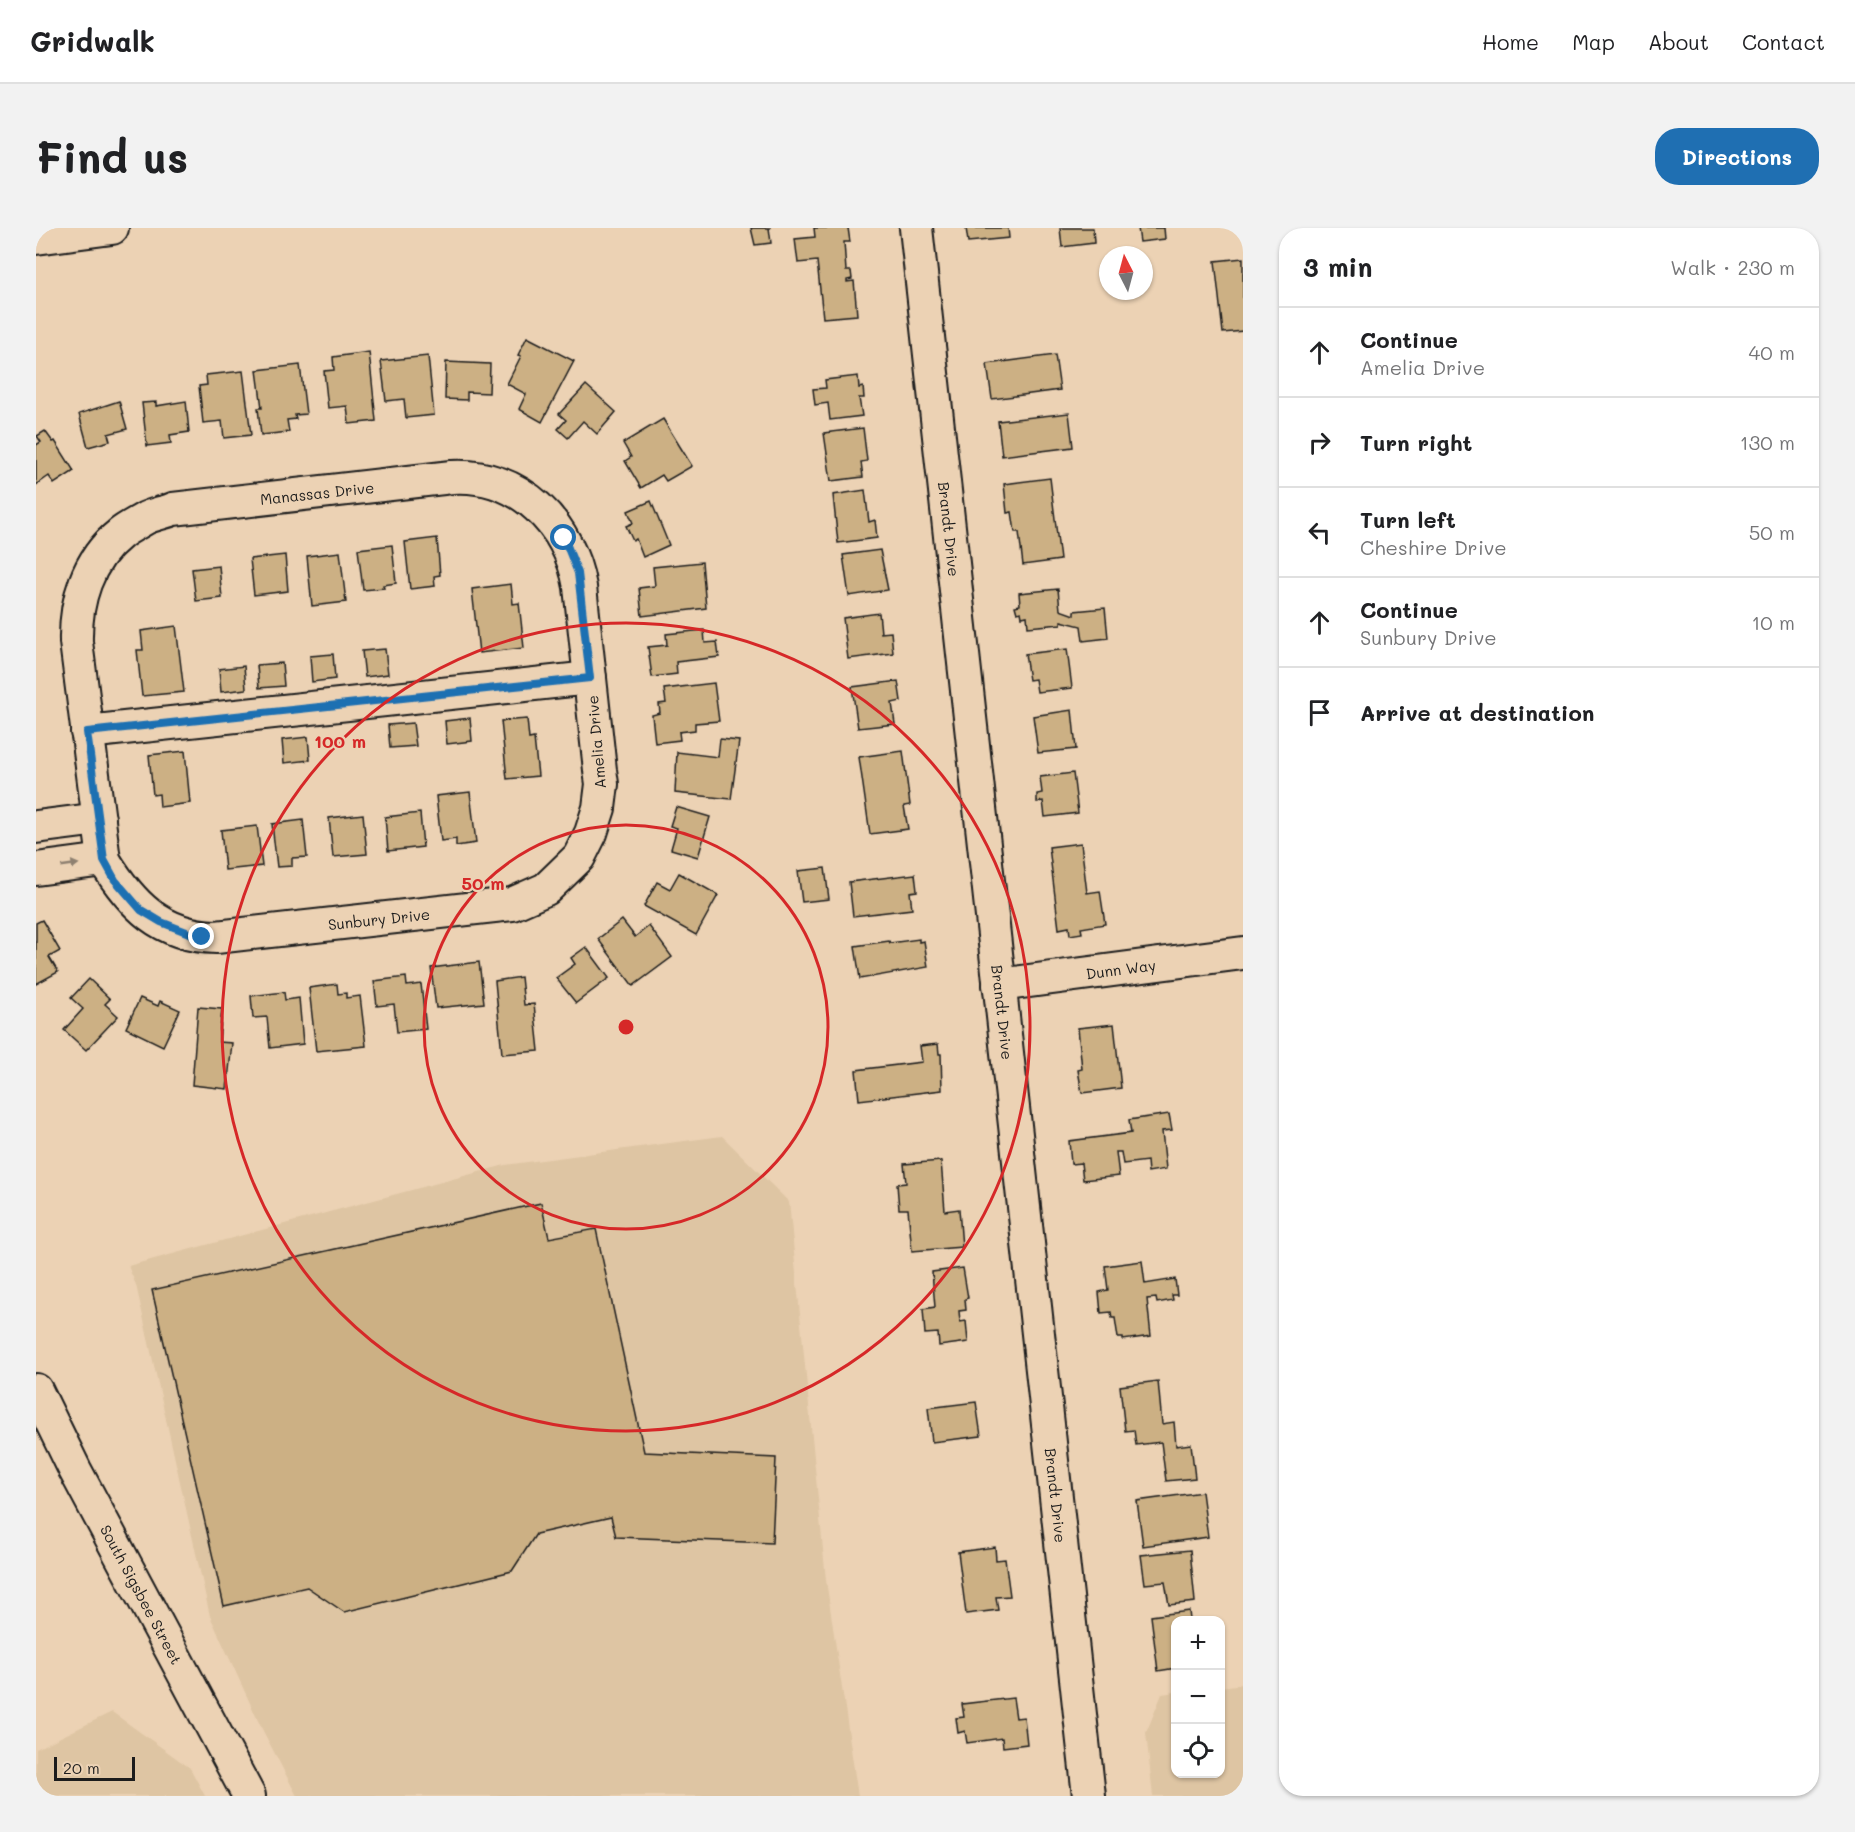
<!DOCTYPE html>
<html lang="en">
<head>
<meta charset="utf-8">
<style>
	:root { --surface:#fff; --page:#f2f2f2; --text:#202124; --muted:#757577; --line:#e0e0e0; --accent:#1f6fb2 }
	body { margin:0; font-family:Mali,sans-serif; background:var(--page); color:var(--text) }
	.controls { position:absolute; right:18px; bottom:18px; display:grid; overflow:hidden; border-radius:12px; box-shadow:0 2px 4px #0004 }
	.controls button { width:54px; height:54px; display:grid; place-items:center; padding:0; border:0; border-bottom:2px solid var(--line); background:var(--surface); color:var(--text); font:30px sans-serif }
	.compass { position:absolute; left:1063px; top:18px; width:54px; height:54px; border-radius:50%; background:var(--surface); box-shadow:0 2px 4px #0004; rotate:354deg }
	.scale { position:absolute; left:18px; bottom:15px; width:81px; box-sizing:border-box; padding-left:6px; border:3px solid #1c1c1c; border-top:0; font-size:16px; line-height:21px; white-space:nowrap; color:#1c1c1c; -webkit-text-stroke:4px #ecd2b4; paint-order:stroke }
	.stop { position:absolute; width:18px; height:18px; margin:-14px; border:4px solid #1f6fb2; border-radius:50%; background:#fff }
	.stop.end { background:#1f6fb2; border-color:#fff; box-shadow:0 2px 6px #0008 }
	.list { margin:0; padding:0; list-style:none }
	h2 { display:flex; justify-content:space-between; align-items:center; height:78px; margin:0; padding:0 24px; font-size:26px }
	h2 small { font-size:20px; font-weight:400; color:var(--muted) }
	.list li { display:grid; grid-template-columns:39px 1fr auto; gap:18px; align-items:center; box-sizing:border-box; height:90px; padding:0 24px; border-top:2px solid var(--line) }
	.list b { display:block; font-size:22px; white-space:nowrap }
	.list p { margin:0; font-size:20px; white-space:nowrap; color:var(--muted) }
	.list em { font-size:20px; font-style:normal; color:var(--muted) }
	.icon { flex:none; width:33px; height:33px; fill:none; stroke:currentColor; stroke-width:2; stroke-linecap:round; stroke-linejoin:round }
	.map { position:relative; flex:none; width:1207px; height:1568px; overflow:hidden; border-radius:24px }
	header { display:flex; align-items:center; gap:36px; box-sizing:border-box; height:84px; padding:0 30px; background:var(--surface); border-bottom:2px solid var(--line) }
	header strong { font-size:28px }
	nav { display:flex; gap:33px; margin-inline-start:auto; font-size:21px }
	.intro { display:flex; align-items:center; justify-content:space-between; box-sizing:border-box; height:144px; padding:0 36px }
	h1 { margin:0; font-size:42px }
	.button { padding:15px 27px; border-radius:24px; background:var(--accent); color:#fff; font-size:21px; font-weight:700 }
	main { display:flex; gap:36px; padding:0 36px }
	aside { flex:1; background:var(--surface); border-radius:24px; box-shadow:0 2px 4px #0004 }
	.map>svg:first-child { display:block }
</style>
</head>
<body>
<header>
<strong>Gridwalk</strong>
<nav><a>Home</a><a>Map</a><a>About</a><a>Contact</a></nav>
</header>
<div class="intro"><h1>Find us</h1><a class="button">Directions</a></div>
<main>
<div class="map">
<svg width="1207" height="1568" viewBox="0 0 1207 1568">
	<rect width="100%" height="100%" fill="#ecd2b4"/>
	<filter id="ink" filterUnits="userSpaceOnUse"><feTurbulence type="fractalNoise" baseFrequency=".0167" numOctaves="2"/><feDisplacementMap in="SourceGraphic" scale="12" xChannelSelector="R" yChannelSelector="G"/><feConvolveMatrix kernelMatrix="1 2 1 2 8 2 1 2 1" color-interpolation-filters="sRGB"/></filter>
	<g filter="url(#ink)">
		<!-- built -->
		<g fill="#dec5a3">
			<path d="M686 908 753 974 790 1352 822 1568H261L225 1499 174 1388 100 1057 92 1038 469 937Z"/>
			<path d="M1207 1456V1568H1117L1110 1505 1126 1466 1139 1464 1140 1546H1184L1185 1459Z"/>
			<path d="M76 1484 154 1540 169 1568H0V1521Z"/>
		</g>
		<!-- building -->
		<g fill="#ccb084" stroke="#1c1c1c" stroke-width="1.5">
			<path d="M715 0H735H733L735 15 719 17Z"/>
			<path d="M778 0H812L814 14H808L810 43H815L816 51 811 52V54L818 53 821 87 787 90 781 33 762 35 759 11 779 9Z"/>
			<path d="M930 0H972L973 10 932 14Z"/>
			<path d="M1024 0H1057L1058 15 1026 19Z"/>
			<path d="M1102 0H1128L1129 11 1104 14Z"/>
			<path d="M1207 30V103L1187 105 1179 33Z"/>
			<path d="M491 109 538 133 506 194 483 181 490 166 471 156 485 128 482 127Z"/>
			<path d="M333 124 340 193 313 196 311 178 292 180 288 143 298 142 297 129Z"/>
			<path d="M1019 127 1024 162 956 171 951 136Z"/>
			<path d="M392 128 398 187 370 190 368 171 350 173 345 133Z"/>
			<path d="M410 134 454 136 453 165 431 164V172L409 171Z"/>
			<path d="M264 137 270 186 259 187 260 191 251 192 253 204 225 207 222 180H226L221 142Z"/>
			<path d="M207 143 215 207 188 210 186 193 167 195 163 158 171 157 170 147Z"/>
			<path d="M822 148 823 160 827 159 828 170H823L826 188 794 192 792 175 779 177 777 161 790 160 789 152Z"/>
			<path d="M550 157 580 184 561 206 547 193 532 210 522 201 530 192 523 186Z"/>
			<path d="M83 173 91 201 72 206 74 213 52 219 43 186Z"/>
			<path d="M150 173 153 204 134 207 135 215 111 218 106 175 120 174V178Z"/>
			<path d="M1033 185 1037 219 966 228 962 193Z"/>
			<path d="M627 191 656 238 630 253 626 247 605 260 589 233 595 229 587 215Z"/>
			<path d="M827 200 831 233 825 234 827 249 795 253 788 205Z"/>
			<path d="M9 203 17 214 19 213 38 243 18 256 13 248 0 257V217L5 214 1 208Z"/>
			<path d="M1014 250 1024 332 987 337 983 304H979L976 284 971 285 968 256Z"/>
			<path d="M829 262 833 294 839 292 841 310 802 315 797 267Z"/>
			<path d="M615 273 633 317 607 329 600 311 597 313 590 298 597 295 592 283Z"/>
			<path d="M401 310 404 347 398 348 399 358 374 361 369 314Z"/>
			<path d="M356 317 360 355 347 357 348 360 327 362 322 321Z"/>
			<path d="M844 322 852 362 813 368 807 327Z"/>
			<path d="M304 324 310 374 276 378 271 328Z"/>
			<path d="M249 327 252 363 218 367 214 331Z"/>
			<path d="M666 334 670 380 606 388 603 360 619 358 617 339Z"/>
			<path d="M183 338 186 370 160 373 156 341Z"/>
			<path d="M475 356 477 376 483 375 488 420 443 425 436 361Z"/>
			<path d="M1022 361 1024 382 1038 387V383L1069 380 1072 410 1047 413 1045 398 1025 393V396L992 399 991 388 986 389 985 384 981 385 979 378 984 377 983 365Z"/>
			<path d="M843 385 845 405 855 404 857 425 812 431 807 390Z"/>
			<path d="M140 398 148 464 106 468 101 422H107L105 403Z"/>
			<path d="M668 402 669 415 681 414 683 429 640 434 641 446 616 449 612 419 631 417 630 406Z"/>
			<path d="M349 421 352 446 329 449 326 423Z"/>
			<path d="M1031 421 1036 460 1001 464 999 451 993 452 989 426Z"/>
			<path d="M297 426 299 451 276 454 274 428Z"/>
			<path d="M246 435 248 458 223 460 221 437Z"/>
			<path d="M208 438 210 461 185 464 183 441Z"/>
			<path d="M862 453 865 473 856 475 859 496 822 500 816 459Z"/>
			<path d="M678 455 683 493 659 495V502L643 504 644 512 619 515 616 487 624 485 623 476 630 475 628 461Z"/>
			<path d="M1036 482 1040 521 1002 525 997 488Z"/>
			<path d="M434 490 436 513 411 516 409 493Z"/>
			<path d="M491 491 493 511 498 510 502 548 471 551 465 493Z"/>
			<path d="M377 495 380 518 354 520 352 497Z"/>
			<path d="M272 509 274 532 248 535 246 512Z"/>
			<path d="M684 511 703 513 695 571 639 565 641 524 682 529Z"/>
			<path d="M149 523 154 575 124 579 123 566 117 567 113 527Z"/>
			<path d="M867 523 874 577 868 578 872 601 834 606 823 529Z"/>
			<path d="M1037 545 1042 585 1009 589 1007 573 1001 574V566L1006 565 1004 549Z"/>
			<path d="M434 564 440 615 420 618V611L405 613 400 568Z"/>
			<path d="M640 579 674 589 662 629 635 621 641 600 634 598Z"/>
			<path d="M384 585 387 619 352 623 349 589Z"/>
			<path d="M327 586 331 626 297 629 293 590Z"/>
			<path d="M267 592 271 629 256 630V638L241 639 236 596Z"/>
			<path d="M221 598 226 638 189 642 185 602Z"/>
			<path d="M1045 615 1051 665 1064 663 1069 696 1045 700 1046 705 1034 707 1033 699 1023 701 1013 619Z"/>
			<path d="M789 640 793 671 766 674 762 643Z"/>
			<path d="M643 645 682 667 660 707 608 678 621 654 634 661Z"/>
			<path d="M879 646 881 663 874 664 876 681 817 688 813 654Z"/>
			<path d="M6 692 24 723 13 729 22 744 0 756V695Z"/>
			<path d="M586 692 599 709 613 698 636 729 597 758 562 711Z"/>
			<path d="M883 711V714L888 713 892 739 824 751 819 718 853 713 854 715Z"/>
			<path d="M550 719 573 750 540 775 520 750 539 736 535 730Z"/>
			<path d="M443 734 448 775 400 780 395 740Z"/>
			<path d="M370 749 371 758 385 756 390 801 361 804 358 776 341 778 338 753Z"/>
			<path d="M485 749 488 777 498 776 503 823 466 826 459 753Z"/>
			<path d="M53 751 74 771 69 776 82 788 50 822 28 802 47 781 35 770Z"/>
			<path d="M301 756 302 766 310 765V770L324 768 330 818 280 823 273 760Z"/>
			<path d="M248 764 249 772 263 770 267 816 234 820 231 789 217 790 215 768Z"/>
			<path d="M104 770 122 778 124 773 144 782 127 818 90 800Z"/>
			<path d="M162 779 186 781 183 814 196 815 191 861 156 857Z"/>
			<path d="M1078 796 1085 860 1046 865 1042 842 1046 841 1042 800Z"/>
			<path d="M902 816 903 826H905L906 862 823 872 820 842 886 834 884 818Z"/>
			<path d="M1133 886 1136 902 1126 903 1130 941 1112 944 1111 933 1087 936 1085 924H1080L1083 948 1047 952 1045 935 1035 936 1033 913 1095 905 1093 892Z"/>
			<path d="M905 933 909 983 923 981 926 1019 876 1023 872 981H863L861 956 870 955 868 936Z"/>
			<path d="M505 975 513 1010 560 1001 608 1224 740 1230 736 1315 580 1309 575 1289 500 1306 476 1343 308 1384 271 1359 188 1378 116 1062Z"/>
			<path d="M1106 1033 1109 1056 1139 1051 1141 1067H1136L1137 1072 1121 1075 1120 1070 1111 1071 1115 1108 1087 1112V1110H1082L1079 1090H1076L1075 1084 1065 1085 1063 1064 1072 1062 1069 1038Z"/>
			<path d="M927 1040 932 1070 929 1071 930 1082 923 1083 924 1094 930 1093 932 1114 903 1118 902 1105 889 1106 887 1081 899 1079 896 1044Z"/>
			<path d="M1122 1153 1126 1196 1138 1194 1140 1218 1155 1216 1159 1250 1130 1253 1125 1214 1100 1217 1098 1202 1089 1203 1084 1158Z"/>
			<path d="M940 1174 945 1208 896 1214 892 1180Z"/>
			<path d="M1166 1264 1172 1309 1107 1318 1101 1273Z"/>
			<path d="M959 1319 960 1332 969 1331 974 1368 960 1369 962 1382 930 1386 922 1324Z"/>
			<path d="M1154 1322 1159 1374 1133 1377 1129 1354 1109 1356 1105 1327Z"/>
			<path d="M1153 1383 1154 1392H1140V1440L1122 1443 1115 1388Z"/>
			<path d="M977 1470 980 1490 988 1489 991 1516 967 1519 966 1510 931 1515 929 1503 922 1505 920 1490 928 1489 926 1476Z"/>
		</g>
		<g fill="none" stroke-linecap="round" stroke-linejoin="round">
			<!-- minor casing -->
			<g stroke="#1c1c1c" stroke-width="36">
				<g id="minor">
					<path id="s1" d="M880 0 1053 1568"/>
					<path d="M0 10 76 0"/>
					<path d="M416 249C484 245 533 296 544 359L564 542 566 556 563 580 555 605 543 629 510 661 476 676 180 709C125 708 95 676 68 632L40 414C39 374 51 332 84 306 91 300 100 296 108 291 116 286 128 285 137 281Z"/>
					<path d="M51 504 554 450"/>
					<path d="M0 599 63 591"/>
					<path d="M0 641 68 632"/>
					<path id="s2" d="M963 757 1207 725"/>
					<path id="s3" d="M0 1162 39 1242 213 1568"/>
				</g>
			</g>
			<!-- minor -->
			<use href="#minor" stroke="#ecd2b4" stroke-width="32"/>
		</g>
		<!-- one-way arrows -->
		<defs><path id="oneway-solid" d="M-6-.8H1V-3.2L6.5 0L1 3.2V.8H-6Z" transform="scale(1.5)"/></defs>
		<use fill="#8e8070" href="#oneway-solid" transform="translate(34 637) rotate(-8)"/>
	</g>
	<g fill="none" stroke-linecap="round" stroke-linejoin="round" filter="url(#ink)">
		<!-- route -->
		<path stroke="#1f6fb2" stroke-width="8" d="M166 709 153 705 125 694 105 682 79 652 68 632 51 504 554 450 542 345 528 310"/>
	</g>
	<!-- distance rings -->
	<g fill="none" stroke="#d62828" stroke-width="3">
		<circle cx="590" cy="799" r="202"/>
		<circle cx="590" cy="799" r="404"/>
	</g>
	<g text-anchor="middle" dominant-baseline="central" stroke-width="4.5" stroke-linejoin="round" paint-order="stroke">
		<!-- street labels -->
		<g font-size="15" fill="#1c1c1c" stroke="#ecd2b4">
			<text transform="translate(281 265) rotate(-6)">Manassas Drive</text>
			<text stroke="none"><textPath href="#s1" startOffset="303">Brandt Drive</textPath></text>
			<text transform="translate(560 514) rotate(-95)">Amelia Drive</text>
			<text transform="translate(343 691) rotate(-6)">Sunbury Drive</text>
			<text stroke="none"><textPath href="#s2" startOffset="123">Dunn Way</textPath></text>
			<text stroke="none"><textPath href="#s1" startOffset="789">Brandt Drive</textPath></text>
			<text stroke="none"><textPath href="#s1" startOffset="1275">Brandt Drive</textPath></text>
			<text stroke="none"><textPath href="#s3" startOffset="230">South Sigsbee Street</textPath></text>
		</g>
	</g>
	<circle cx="590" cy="799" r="9" fill="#d62828" stroke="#ecd2b4" stroke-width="3"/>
	<g font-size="18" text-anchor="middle" font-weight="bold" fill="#d62828" stroke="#ecd2b4" stroke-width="4.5" stroke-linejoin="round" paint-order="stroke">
		<text x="304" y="520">100 m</text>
		<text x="447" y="662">50 m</text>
	</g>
</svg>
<div class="controls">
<button>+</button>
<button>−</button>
<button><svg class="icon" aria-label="locate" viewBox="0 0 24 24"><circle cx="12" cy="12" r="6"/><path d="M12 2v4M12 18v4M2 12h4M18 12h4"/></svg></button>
</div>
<svg class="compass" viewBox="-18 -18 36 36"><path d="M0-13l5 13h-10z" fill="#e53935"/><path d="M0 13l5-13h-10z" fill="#757577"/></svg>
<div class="scale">20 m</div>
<div class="stop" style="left:528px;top:310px"></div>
<div class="stop end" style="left:166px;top:709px"></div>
</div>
<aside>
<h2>3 min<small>Walk · 230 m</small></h2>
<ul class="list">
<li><svg class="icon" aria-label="ahead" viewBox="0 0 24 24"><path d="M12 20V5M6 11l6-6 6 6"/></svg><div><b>Continue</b><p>Amelia Drive</p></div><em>40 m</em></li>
<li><svg class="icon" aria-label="right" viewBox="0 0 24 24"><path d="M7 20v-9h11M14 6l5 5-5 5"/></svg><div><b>Turn right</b></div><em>130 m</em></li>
<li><svg class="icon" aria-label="left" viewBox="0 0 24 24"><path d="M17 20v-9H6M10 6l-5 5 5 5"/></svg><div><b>Turn left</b><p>Cheshire Drive</p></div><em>50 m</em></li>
<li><svg class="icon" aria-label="ahead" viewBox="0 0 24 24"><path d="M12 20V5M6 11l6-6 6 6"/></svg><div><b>Continue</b><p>Sunbury Drive</p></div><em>10 m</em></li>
<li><svg class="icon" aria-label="arrive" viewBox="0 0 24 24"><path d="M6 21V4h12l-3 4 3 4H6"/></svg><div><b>Arrive at destination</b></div></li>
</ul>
</aside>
</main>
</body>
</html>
